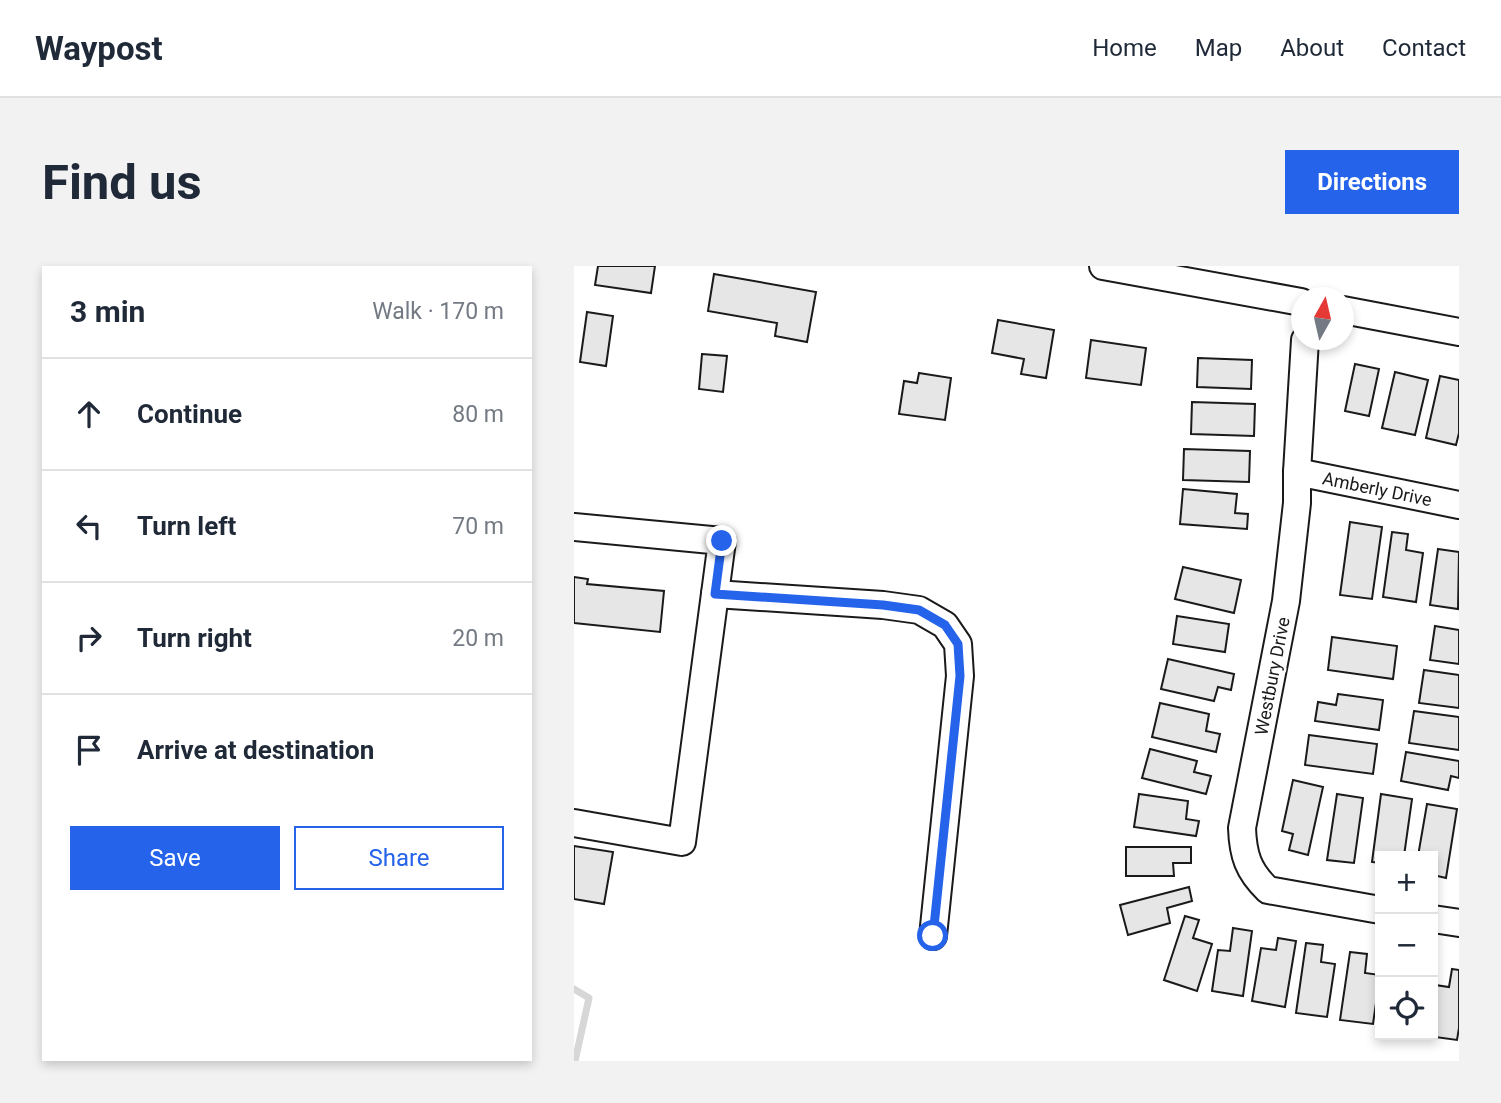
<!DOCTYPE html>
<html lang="en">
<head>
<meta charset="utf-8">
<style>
	:root { --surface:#fff; --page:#f2f2f3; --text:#1f2937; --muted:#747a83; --line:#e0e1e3; --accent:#2563eb }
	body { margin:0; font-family:Roboto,sans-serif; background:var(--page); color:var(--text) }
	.controls { position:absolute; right:21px; bottom:21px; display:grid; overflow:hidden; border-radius:0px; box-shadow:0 4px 10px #0003 }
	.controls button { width:63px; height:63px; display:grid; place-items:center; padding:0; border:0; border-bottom:2px solid var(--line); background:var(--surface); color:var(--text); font:35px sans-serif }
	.compass { position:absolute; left:717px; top:21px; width:63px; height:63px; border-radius:50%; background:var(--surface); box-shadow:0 4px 10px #0003; rotate:8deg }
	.stop { position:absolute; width:21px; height:21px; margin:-16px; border:5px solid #2563eb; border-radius:50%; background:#fff }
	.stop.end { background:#2563eb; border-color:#fff; box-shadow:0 2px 7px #0008 }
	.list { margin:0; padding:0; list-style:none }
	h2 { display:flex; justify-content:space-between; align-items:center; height:91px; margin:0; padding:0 28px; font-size:30px }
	h2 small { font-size:23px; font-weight:400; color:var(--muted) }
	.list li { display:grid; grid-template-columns:46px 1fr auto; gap:21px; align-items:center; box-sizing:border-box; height:112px; padding:0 28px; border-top:2px solid var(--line) }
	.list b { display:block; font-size:26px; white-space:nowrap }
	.list em { font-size:23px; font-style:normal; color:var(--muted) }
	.actions { display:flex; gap:14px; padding:21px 28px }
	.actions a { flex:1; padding:16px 0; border:2px solid var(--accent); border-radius:0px; text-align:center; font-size:24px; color:var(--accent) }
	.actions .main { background:var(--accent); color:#fff }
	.icon { flex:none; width:38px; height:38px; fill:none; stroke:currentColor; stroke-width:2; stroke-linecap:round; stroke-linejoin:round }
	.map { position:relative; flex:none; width:885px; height:795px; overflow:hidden; border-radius:0px }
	header { display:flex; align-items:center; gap:42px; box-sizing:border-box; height:98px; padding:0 35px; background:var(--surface); border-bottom:2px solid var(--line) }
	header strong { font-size:33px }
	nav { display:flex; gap:38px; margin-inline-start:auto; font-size:24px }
	.intro { display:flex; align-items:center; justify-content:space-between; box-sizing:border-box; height:168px; padding:0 42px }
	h1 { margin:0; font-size:49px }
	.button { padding:18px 32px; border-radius:0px; background:var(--accent); color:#fff; font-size:24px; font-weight:700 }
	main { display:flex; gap:42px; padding:0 42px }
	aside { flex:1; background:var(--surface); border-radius:0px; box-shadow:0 4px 10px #0003 }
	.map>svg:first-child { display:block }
</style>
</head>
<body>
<header>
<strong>Waypost</strong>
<nav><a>Home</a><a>Map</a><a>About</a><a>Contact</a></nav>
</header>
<div class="intro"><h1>Find us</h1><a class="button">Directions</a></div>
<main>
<aside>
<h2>3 min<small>Walk · 170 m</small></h2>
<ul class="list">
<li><svg class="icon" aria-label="ahead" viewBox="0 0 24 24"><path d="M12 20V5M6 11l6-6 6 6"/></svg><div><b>Continue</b></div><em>80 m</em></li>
<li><svg class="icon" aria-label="left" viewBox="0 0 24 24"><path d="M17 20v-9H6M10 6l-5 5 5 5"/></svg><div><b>Turn left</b></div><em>70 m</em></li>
<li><svg class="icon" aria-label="right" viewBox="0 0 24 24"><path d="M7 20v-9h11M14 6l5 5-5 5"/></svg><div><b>Turn right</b></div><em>20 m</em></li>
<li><svg class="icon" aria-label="arrive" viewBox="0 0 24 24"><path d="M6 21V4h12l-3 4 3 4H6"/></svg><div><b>Arrive at destination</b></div></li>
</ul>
<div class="actions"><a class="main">Save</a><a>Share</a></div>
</aside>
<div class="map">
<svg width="885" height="795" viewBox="0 0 885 795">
	<rect width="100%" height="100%" fill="#fff"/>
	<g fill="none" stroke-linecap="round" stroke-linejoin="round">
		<!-- stream -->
		<path stroke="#d7d7d7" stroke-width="7" d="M0 723 15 732 1 795"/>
	</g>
	<!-- building -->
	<g fill="#e6e6e6" stroke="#1a1a1a" stroke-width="2">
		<path d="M24 0H81L77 27 21 19Z"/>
		<path d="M140 8 242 26 233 76 201 70 203 57 134 45Z"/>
		<path d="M13 46 39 50 32 100 6 96Z"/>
		<path d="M424 54 480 64 472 112 447 108 450 93 418 87Z"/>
		<path d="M517 74 572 82 567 119 512 112Z"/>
		<path d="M128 88 153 90 149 126 125 123Z"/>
		<path d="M624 92 678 94 677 123 623 121Z"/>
		<path d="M781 98 805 103 795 150 771 145Z"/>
		<path d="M821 106 854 114 841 169 808 162Z"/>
		<path d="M345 107 377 112 371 154 325 148 330 115 343 117Z"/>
		<path d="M866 110 885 114V167L882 179 852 172Z"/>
		<path d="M618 136 681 138 680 170 617 168Z"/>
		<path d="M610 183 676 185 675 216 609 214Z"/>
		<path d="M609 223 663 228 661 247 674 248 673 263 606 258Z"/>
		<path d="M776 256 808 261 798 333 766 329Z"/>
		<path d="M818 266 834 268 832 284 849 287 842 336 809 331Z"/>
		<path d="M864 283 885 286 884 343 856 339Z"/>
		<path d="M609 301 667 314 660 347 601 333Z"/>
		<path d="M0 311 14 313 13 318 90 325 86 366 0 357Z"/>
		<path d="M603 350 655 358 651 386 599 378Z"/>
		<path d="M861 360 885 364V398L856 394Z"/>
		<path d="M758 371 823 380 819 413 754 404Z"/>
		<path d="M594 393 660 408 657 424 644 421 640 435 587 423Z"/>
		<path d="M850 404 885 409V442L845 437Z"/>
		<path d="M764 428 809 434 805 464 741 455 744 436 762 439Z"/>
		<path d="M586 437 635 448 632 465 646 468 642 486 578 471Z"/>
		<path d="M840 445 885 451V484L835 477Z"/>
		<path d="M735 469 803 478 799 508 731 499Z"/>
		<path d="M576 483 623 495 620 506 637 510 632 528 568 512Z"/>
		<path d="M832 486 885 495V512L877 510 874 524 827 515Z"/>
		<path d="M719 514 749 521 734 589 715 584 719 568 708 565Z"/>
		<path d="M565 528 614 535 612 553 625 555 622 570 560 561Z"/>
		<path d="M763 528 789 532 780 597 753 594Z"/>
		<path d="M807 528 838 533 830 590H806V597L798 596Z"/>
		<path d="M853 538 883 543 872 612 859 609V590H844Z"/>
		<path d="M0 580 39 586 30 638 0 633Z"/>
		<path d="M552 581H617V597H599L600 610H552Z"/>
		<path d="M615 621 618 635 593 642 596 657 554 669 546 639Z"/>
		<path d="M611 650 625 654 619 672 638 678 623 725 590 714Z"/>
		<path d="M659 662 678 665 669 730 638 725 644 684 656 685Z"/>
		<path d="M704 672 722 675 711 741 678 735 687 682 702 684Z"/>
		<path d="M732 677 749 679 747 696 761 698 753 751 722 747Z"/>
		<path d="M776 686 793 688 791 707 806 709 799 758 766 754Z"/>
		<path d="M878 703 885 704V762L883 774 854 770 859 769V738L861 719 875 721Z"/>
	</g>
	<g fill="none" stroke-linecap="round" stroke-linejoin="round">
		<!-- minor casing -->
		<g stroke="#1a1a1a" stroke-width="30">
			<g id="minor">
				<path d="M529 0 727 36"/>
				<path d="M769 44 885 66"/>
				<path d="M731 74 723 206V237L712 335 668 562C669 589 674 605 694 624L806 644"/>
				<path id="s1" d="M723 206 885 239"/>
				<path d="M0 261 148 275 108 576 0 557"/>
				<path d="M141 328 309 339 345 344 371 359 384 378 386 410 359 670"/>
				<path d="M859 653 885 657"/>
			</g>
		</g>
		<!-- minor -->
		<use href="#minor" stroke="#fff" stroke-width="26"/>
	</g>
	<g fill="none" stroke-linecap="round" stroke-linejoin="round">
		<!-- route -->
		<path stroke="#2563eb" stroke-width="9" d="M148 275 141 328 309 339 345 344 371 359 384 378 386 410 359 670"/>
	</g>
	<g text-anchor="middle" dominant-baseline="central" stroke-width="5" stroke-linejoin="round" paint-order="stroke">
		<!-- street labels -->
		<g font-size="18" fill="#1a1a1a" stroke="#fff">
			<text stroke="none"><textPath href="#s1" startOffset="82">Amberly Drive</textPath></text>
			<text transform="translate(698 410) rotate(-79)">Westbury Drive</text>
		</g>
	</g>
</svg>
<div class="controls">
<button>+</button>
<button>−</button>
<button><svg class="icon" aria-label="locate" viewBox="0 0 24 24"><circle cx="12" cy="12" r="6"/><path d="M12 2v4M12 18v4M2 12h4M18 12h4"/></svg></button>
</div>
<svg class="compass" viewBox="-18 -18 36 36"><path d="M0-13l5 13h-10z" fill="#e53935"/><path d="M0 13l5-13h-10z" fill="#747a83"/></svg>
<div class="stop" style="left:359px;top:670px"></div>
<div class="stop end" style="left:148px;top:275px"></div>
</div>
</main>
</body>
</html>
